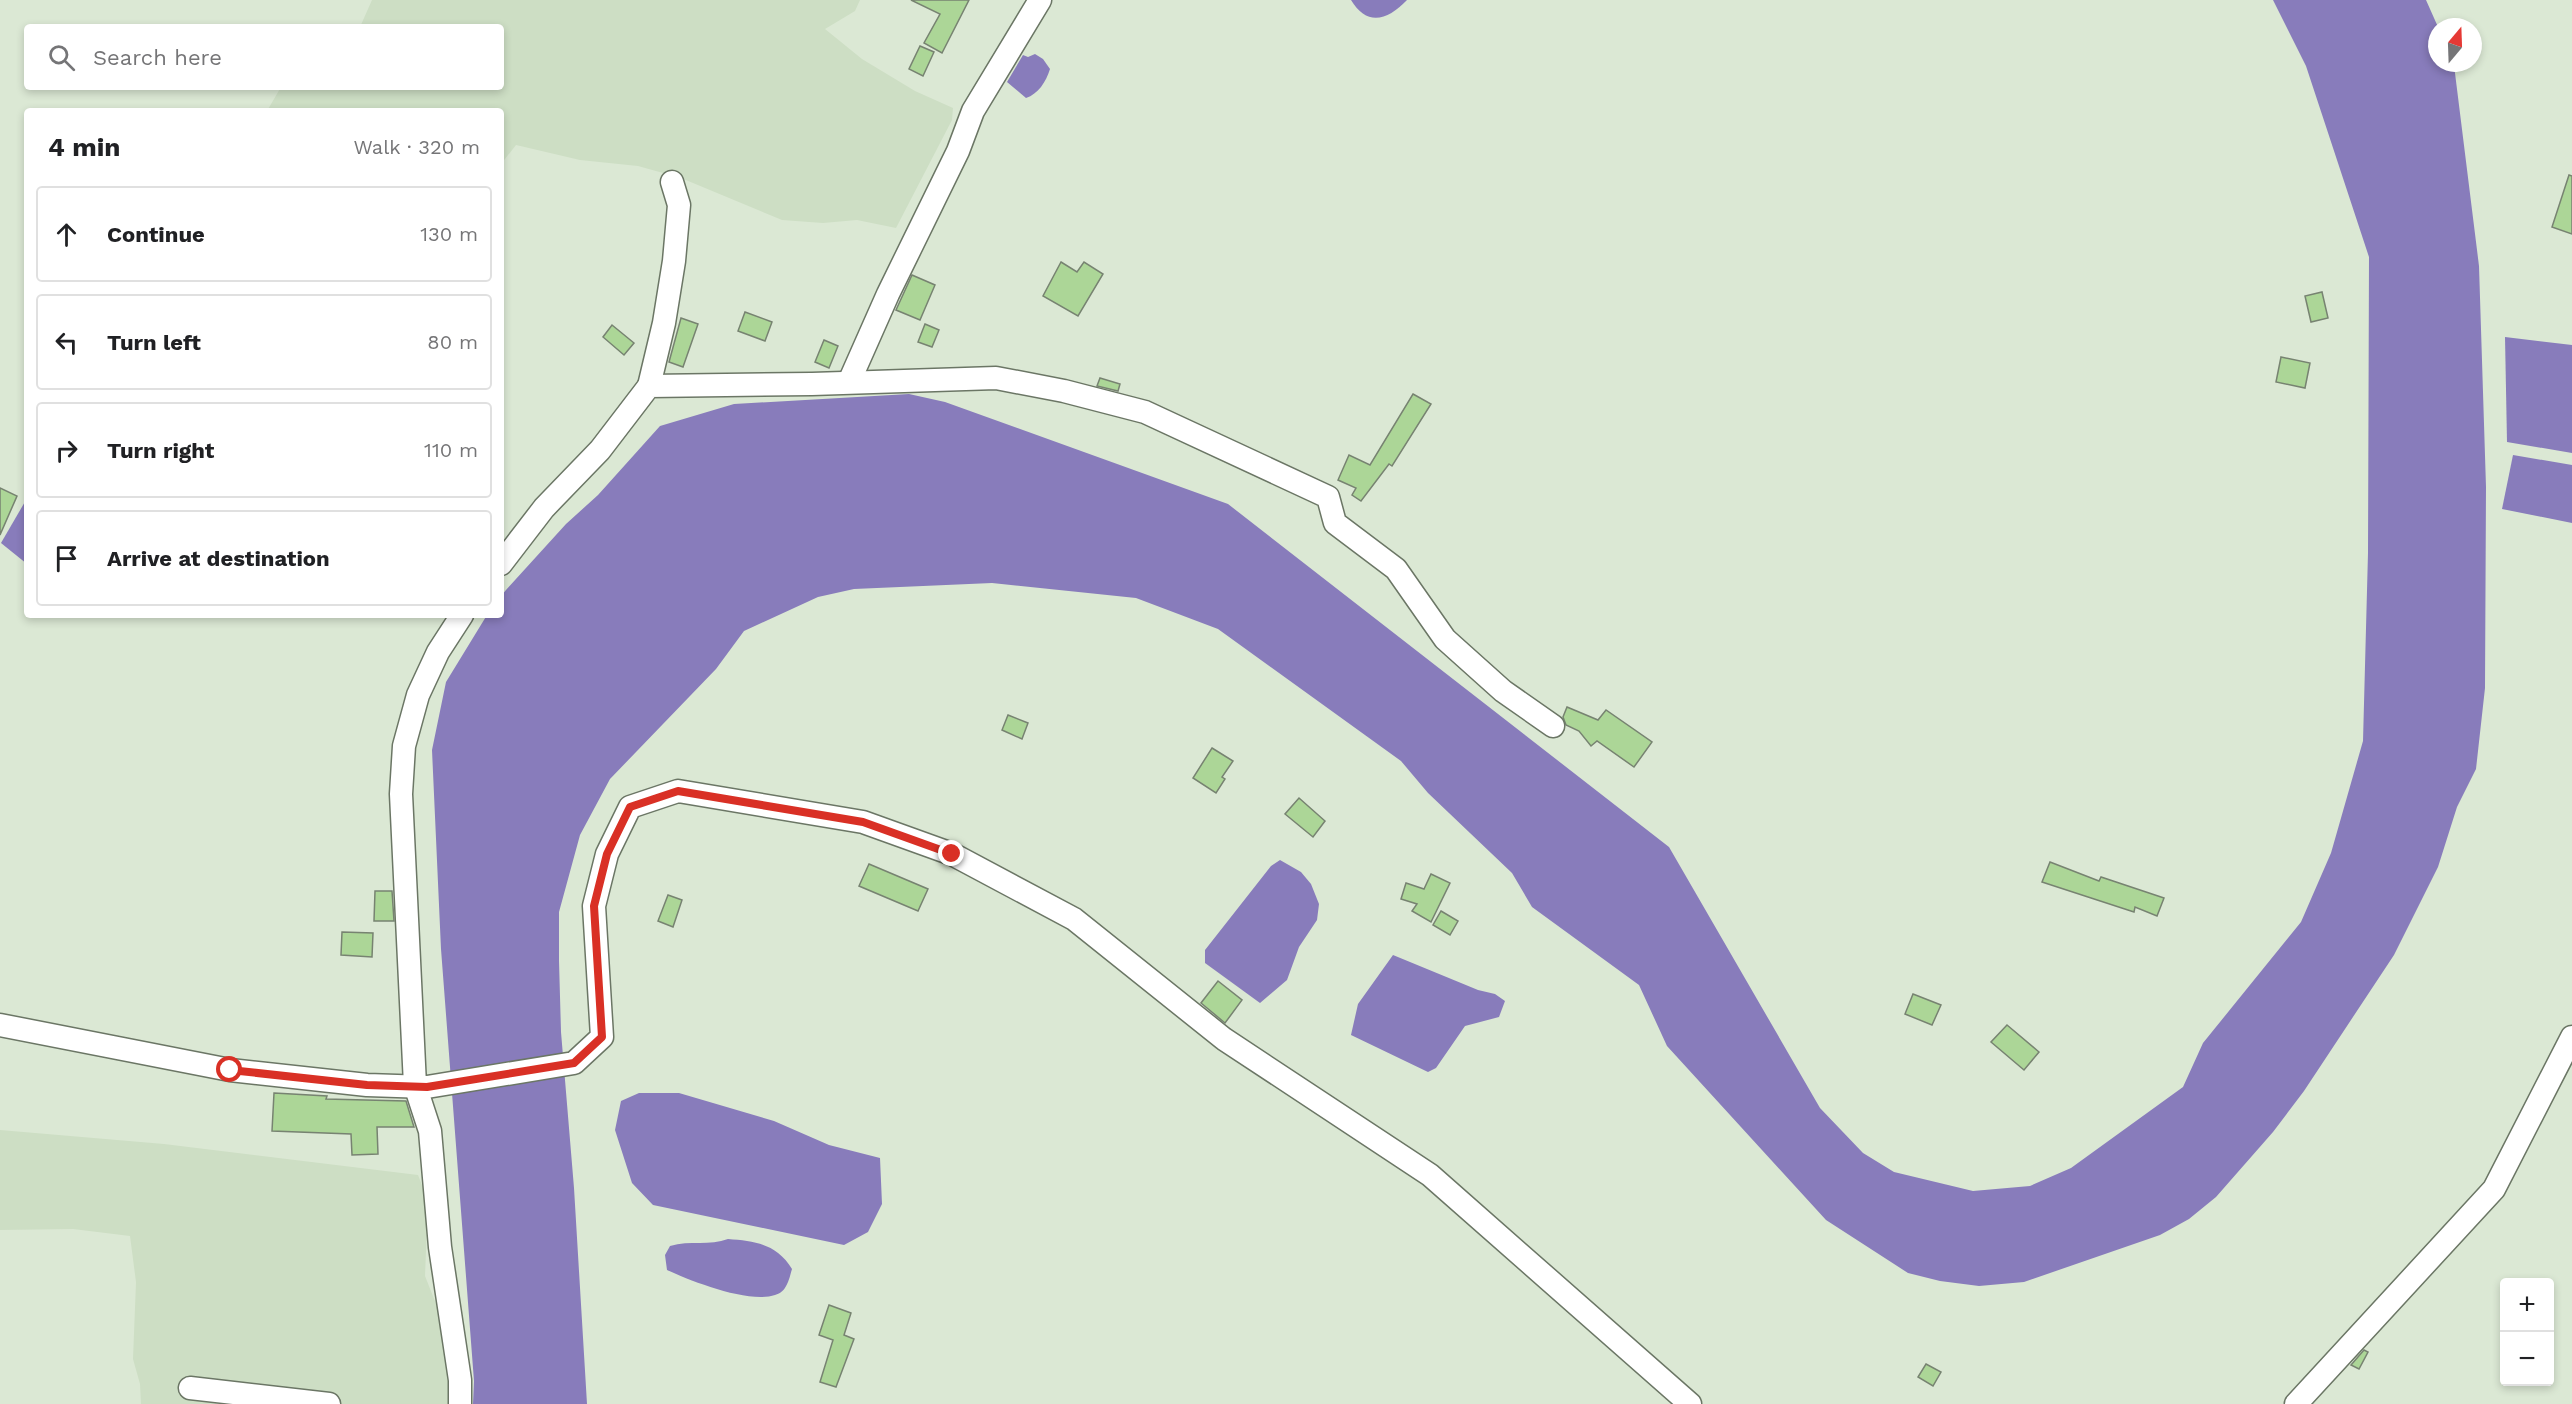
<!DOCTYPE html>
<html lang="en">
<head>
<meta charset="utf-8">
<style>
	:root { --surface:#fff; --page:#f2f2f2; --text:#202124; --muted:#757577; --line:#e0e0e0 }
	body { margin:0; font-family:"Work Sans",sans-serif; background:var(--page); color:var(--text) }
	.controls { position:absolute; right:18px; bottom:18px; display:grid; overflow:hidden; border-radius:6px; box-shadow:0 3px 9px #0003 }
	.controls button { width:54px; height:54px; display:grid; place-items:center; padding:0; border:0; border-bottom:2px solid var(--line); background:var(--surface); color:var(--text); font:30px sans-serif }
	.compass { position:absolute; left:2428px; top:18px; width:54px; height:54px; border-radius:50%; background:var(--surface); box-shadow:0 3px 9px #0003; rotate:19deg }
	.stop { position:absolute; width:18px; height:18px; margin:-14px; border:4px solid #d93025; border-radius:50%; background:#fff }
	.stop.end { background:#d93025; border-color:#fff; box-shadow:0 2px 6px #0008 }
	.list { margin:0; padding:0; list-style:none }
	h2 { display:flex; justify-content:space-between; align-items:center; height:78px; margin:0; padding:0 24px; font-size:26px }
	h2 small { font-size:20px; font-weight:400; color:var(--muted) }
	.list li { display:grid; grid-template-columns:39px 1fr auto; gap:18px; align-items:center; box-sizing:border-box; height:96px; margin:0 12px 12px; padding:0 12px; border:2px solid var(--line); border-radius:6px }
	.list b { display:block; font-size:22px; white-space:nowrap }
	.list em { font-size:20px; font-style:normal; color:var(--muted) }
	.icon { flex:none; width:33px; height:33px; fill:none; stroke:currentColor; stroke-width:2; stroke-linecap:round; stroke-linejoin:round }
	.map { position:relative; flex:none; width:2572px; height:1404px; overflow:hidden }
	.search { position:absolute; background:var(--surface); box-shadow:0 3px 9px #0003; left:24px; top:24px; width:480px; height:66px; display:flex; align-items:center; gap:15px; box-sizing:border-box; padding:0 21px; border-radius:6px; color:var(--muted); font-size:22px }
	.panel { position:absolute; background:var(--surface); box-shadow:0 3px 9px #0003; left:24px; top:108px; width:480px; height:510px; border-radius:6px }
	.map>svg:first-child { display:block }
</style>
</head>
<body>
<div class="map">
<svg width="2572" height="1404" viewBox="0 0 2572 1404">
	<rect width="100%" height="100%" fill="#dbe8d4"/>
	<!-- built -->
	<g fill="#cddec4">
		<path d="M372 0H860L855 11 825 29 862 59 915 91 953 108 952 120 896 228 857 220 823 223 782 220 681 178 638 166 580 160 516 145 501 164V111H267L281 87H501V27H360Z"/>
		<path d="M0 1130 164 1144 418 1175 428 1200 425 1276 442 1319 453 1404H141L140 1384 133 1359 136 1282 130 1236 73 1229 0 1230Z"/>
	</g>
	<!-- water -->
	<g fill="#887cbb">
		<path d="M1351 0H1407C1388 20 1367 27 1351 0Z"/>
		<path d="M2273 0H2426L2438 27 2437 63 2454 65 2479 266 2486 487 2485 688 2476 769 2457 807 2438 867 2394 955 2304 1091 2273 1132 2216 1197 2189 1219 2160 1235 2024 1282 1979 1286 1940 1281 1908 1273 1826 1220 1667 1046 1639 985 1532 907 1512 873 1428 793 1401 761 1218 629 1136 598 992 583 854 589 818 597 744 631 716 669 610 779 580 835 559 912V961L561 1032 574 1188 587 1404H473L474 1381 441 949 432 750 446 682 487 615H501V596L506 590 566 524 598 495 660 426 734 404 909 394 945 402 1228 504 1669 847 1820 1108 1863 1153 1894 1172 1973 1191 2030 1186 2071 1168 2183 1087 2203 1043 2301 922 2331 853 2363 741 2368 553 2369 257 2306 66Z"/>
		<path d="M1035 54 1043 59 1050 69C1046 82 1038 94 1026 98L1007 82 1023 55 1028 57Z"/>
		<path d="M2505 337 2572 345V453L2507 442Z"/>
		<path d="M2513 455 2572 465V523L2502 509Z"/>
		<path d="M26 500H27V564L1 543Z"/>
		<path d="M1280 860 1301 872 1311 884 1319 904 1317 920 1299 947 1287 980 1260 1003 1205 963V950L1271 866Z"/>
		<path d="M1393 955 1478 990 1495 994 1505 1001 1499 1017 1465 1026 1436 1068 1428 1072 1351 1035 1358 1004Z"/>
		<path d="M639 1093H679L774 1121 829 1145 880 1158 882 1204 868 1232 844 1245 653 1205 632 1183 615 1130 621 1101Z"/>
		<path d="M728 1239C755 1241 777 1244 792 1269 789 1279 787 1292 775 1295 749 1304 691 1281 667 1270L665 1255 670 1246C690 1240 710 1246 728 1239Z"/>
	</g>
	<!-- building -->
	<g fill="#acd697" stroke="#778371" stroke-width="1.5">
		<path d="M911 0H969L942 53 924 43 940 14Z"/>
		<path d="M920 46 934 52 923 76 909 69Z"/>
		<path d="M2569 175 2572 176V234L2552 227Z"/>
		<path d="M1061 262 1077 272 1084 262 1103 274 1078 316 1043 296Z"/>
		<path d="M912 275 935 285 920 320 896 310Z"/>
		<path d="M2322 292 2328 318 2311 322 2305 296Z"/>
		<path d="M745 312 772 322 765 341 738 331Z"/>
		<path d="M681 318 698 324 683 367 669 362Z"/>
		<path d="M925 324 939 330 932 347 918 342Z"/>
		<path d="M612 325 634 343 624 355 603 337Z"/>
		<path d="M824 340 838 346 829 368 815 362Z"/>
		<path d="M2281 357 2310 363 2305 388 2276 382Z"/>
		<path d="M1100 378 1120 384 1118 391 1097 386Z"/>
		<path d="M1413 394 1431 404 1392 466 1389 464 1361 501 1352 495 1356 488 1338 480 1349 455 1370 465Z"/>
		<path d="M0 488 17 496 0 535Z"/>
		<path d="M1567 707 1598 720 1606 710 1652 742 1634 767 1597 741 1591 746 1579 731 1566 725 1563 717Z"/>
		<path d="M1008 715 1028 723 1022 739 1002 730Z"/>
		<path d="M1212 748 1233 761 1222 777 1225 779 1216 793 1193 778Z"/>
		<path d="M1299 798 1325 821 1313 837 1285 814Z"/>
		<path d="M2050 862 2099 881 2101 877 2164 898 2157 916 2135 907 2134 912 2042 882Z"/>
		<path d="M869 864 928 889 918 911 859 886Z"/>
		<path d="M1431 874 1450 883 1431 922 1412 911 1417 904 1401 899 1406 883 1424 889Z"/>
		<path d="M375 891H392L394 921H374Z"/>
		<path d="M668 895 682 900 673 927 658 921Z"/>
		<path d="M1441 911 1458 921 1450 935 1433 925Z"/>
		<path d="M342 932 373 933 372 957 341 955Z"/>
		<path d="M1218 981 1242 1000 1225 1023 1201 1003Z"/>
		<path d="M1913 994 1941 1005 1932 1025 1905 1014Z"/>
		<path d="M2007 1025 2039 1052 2024 1070 1991 1042Z"/>
		<path d="M274 1093 327 1096 326 1099 406 1101 414 1127H377L378 1154 352 1155 351 1134 272 1131Z"/>
		<path d="M829 1305 851 1313 844 1335 854 1339 836 1387 820 1382 833 1340 819 1335Z"/>
		<path d="M2364 1350 2368 1352 2359 1369 2351 1365Z"/>
		<path d="M1926 1364 1941 1372 1933 1386 1918 1377Z"/>
	</g>
	<g fill="none" stroke-linecap="round" stroke-linejoin="round">
		<!-- minor casing -->
		<g stroke="#6b7665" stroke-width="25">
			<g id="minor">
				<path d="M849 382 888 294 958 151 973 111 1040 0"/>
				<path d="M649 386 664 323 674 261 679 205 672 182"/>
				<path d="M501 564 544 508 600 450 649 386 812 384 996 378 1064 391 1145 412 1328 497 1335 523 1396 569 1445 639 1503 691 1553 726"/>
				<path d="M0 1025 230 1070 367 1085 427 1087 574 1063 602 1037 594 906 607 854 630 807 678 791 863 822 952 854 1074 919 1224 1039 1430 1175 1690 1404"/>
				<path d="M190 1388 329 1404"/>
				<path d="M460 1404V1380L440 1247 430 1131 415 1085 401 794 404 746 418 695 438 652 462 615"/>
				<path d="M2296 1404 2494 1189 2572 1037"/>
			</g>
		</g>
		<!-- minor -->
		<use href="#minor" stroke="#fff" stroke-width="22"/>
	</g>
	<g fill="none" stroke-linecap="round" stroke-linejoin="round">
		<!-- route -->
		<path stroke="#d93025" stroke-width="8" d="M230 1070 367 1085 427 1087 574 1063 602 1037 594 906 607 854 630 807 678 791 863 822 952 854"/>
	</g>
</svg>
<div class="controls">
<button>+</button>
<button>−</button>
</div>
<svg class="compass" viewBox="-18 -18 36 36"><path d="M0-13l5 13h-10z" fill="#e53935"/><path d="M0 13l5-13h-10z" fill="#757577"/></svg>
<div class="stop" style="left:230px;top:1070px"></div>
<div class="stop end" style="left:952px;top:854px"></div>
<div class="search"><svg class="icon" aria-label="search" viewBox="0 0 24 24"><circle cx="10" cy="10" r="6"/><path d="M15 15l6 6"/></svg>Search here</div>
<section class="panel">
<h2>4 min<small>Walk · 320 m</small></h2>
<ul class="list">
<li><svg class="icon" aria-label="ahead" viewBox="0 0 24 24"><path d="M12 20V5M6 11l6-6 6 6"/></svg><div><b>Continue</b></div><em>130 m</em></li>
<li><svg class="icon" aria-label="left" viewBox="0 0 24 24"><path d="M17 20v-9H6M10 6l-5 5 5 5"/></svg><div><b>Turn left</b></div><em>80 m</em></li>
<li><svg class="icon" aria-label="right" viewBox="0 0 24 24"><path d="M7 20v-9h11M14 6l5 5-5 5"/></svg><div><b>Turn right</b></div><em>110 m</em></li>
<li><svg class="icon" aria-label="arrive" viewBox="0 0 24 24"><path d="M6 21V4h12l-3 4 3 4H6"/></svg><div><b>Arrive at destination</b></div></li>
</ul>
</section>
</div>
</body>
</html>
